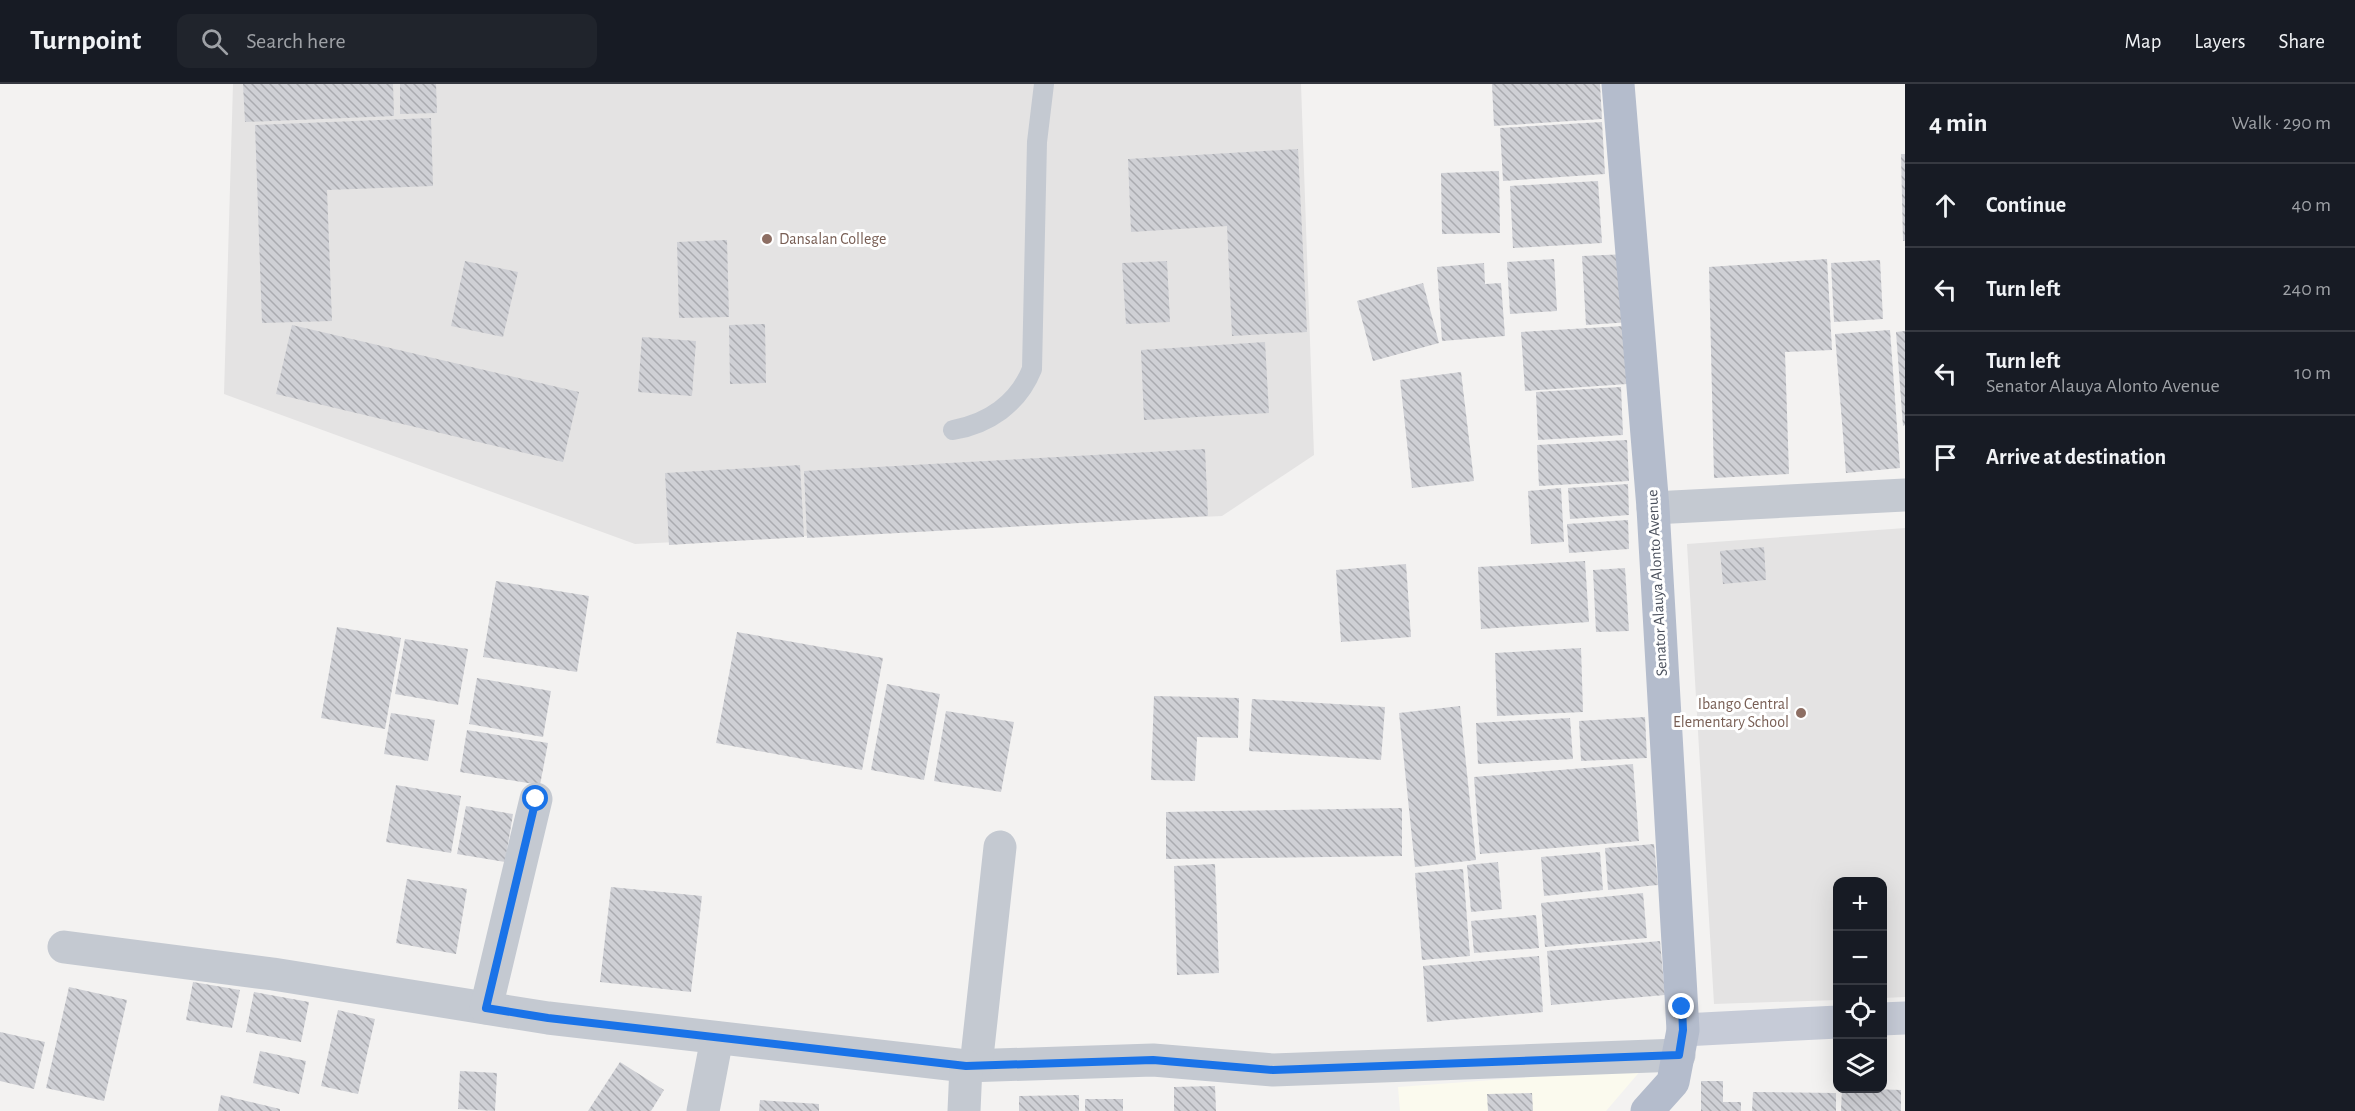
<!DOCTYPE html>
<html lang="en">
<head>
<meta charset="utf-8">
<style>
	:root { --surface:#171b24; --page:#20242c; --text:#f1f3f6; --muted:#9ea1a6; --line:#363941 }
	body { margin:0; font-family:"Alegreya Sans",sans-serif; background:var(--page); color:var(--text) }
	.controls { position:absolute; right:18px; bottom:18px; display:grid; overflow:hidden; border-radius:12px; box-shadow:0 6px 24px #0002 }
	.controls button { width:54px; height:54px; display:grid; place-items:center; padding:0; border:0; border-bottom:2px solid var(--line); background:var(--surface); color:var(--text); font:30px sans-serif }
	.stop { position:absolute; width:18px; height:18px; margin:-14px; border:4px solid #1a73e8; border-radius:50%; background:#fff }
	.stop.end { background:#1a73e8; border-color:#fff; box-shadow:0 2px 6px #0008 }
	.list { margin:0; padding:0; list-style:none }
	h2 { display:flex; justify-content:space-between; align-items:center; height:78px; margin:0; padding:0 24px; font-size:26px }
	h2 small { font-size:20px; font-weight:400; color:var(--muted) }
	.list li { display:grid; grid-template-columns:39px 1fr auto; gap:18px; align-items:center; box-sizing:border-box; height:84px; padding:0 24px; border-top:2px solid var(--line) }
	.list b { display:block; font-size:22px; white-space:nowrap }
	.list p { margin:0; font-size:20px; white-space:nowrap; color:var(--muted) }
	.list em { font-size:20px; font-style:normal; color:var(--muted) }
	.icon { flex:none; width:33px; height:33px; fill:none; stroke:currentColor; stroke-width:2; stroke-linecap:round; stroke-linejoin:round }
	.map { position:relative; flex:none; width:1905px; height:1027px; overflow:hidden }
	header { display:flex; align-items:center; gap:36px; box-sizing:border-box; height:84px; padding:0 30px; background:var(--surface); border-bottom:2px solid var(--line) }
	header strong { font-size:28px }
	nav { display:flex; gap:33px; margin-inline-start:auto; font-size:21px }
	.search { width:420px; height:54px; background:var(--page); display:flex; align-items:center; gap:15px; box-sizing:border-box; padding:0 21px; border-radius:12px; color:var(--muted); font-size:22px }
	main { display:flex }
	aside { flex:1; background:var(--surface) }
	.map>svg:first-child { display:block }
</style>
</head>
<body>
<header>
<strong>Turnpoint</strong>
<div class="search"><svg class="icon" aria-label="search" viewBox="0 0 24 24"><circle cx="10" cy="10" r="6"/><path d="M15 15l6 6"/></svg>Search here</div>
<nav><a>Map</a><a>Layers</a><a>Share</a></nav>
</header>
<main>
<div class="map">
<svg width="1905" height="1027" viewBox="0 0 1905 1027">
	<defs>
		<pattern id="building-back-hatch" width="6" height="6" patternUnits="userSpaceOnUse" patternTransform="scale(1.5)"><rect width="6" height="6" fill="#cfd0d5"/><path d="M-1 5l2 2M0 0l6 6M5-1l2 2" fill="none" stroke="#aaabb0"/></pattern>
	</defs>
	<rect width="100%" height="100%" fill="#f3f2f1"/>
	<!-- commercial -->
	<path fill="#fbfaee" d="M1642 985 1606 1027H1400L1398 1003Z"/>
	<!-- education -->
	<g fill="#e4e3e3">
		<path d="M233 0H1301L1314 371 1222 432 635 460 224 310Z"/>
		<path d="M1905 444V913L1883 914 1882 798H1838L1837 916 1714 920 1687 460Z"/>
	</g>
	<!-- building -->
	<g fill="url(#building-back-hatch)">
		<path d="M243 0H393L394 32 245 38Z"/>
		<path d="M400 0H436L437 29 400 30Z"/>
		<path d="M1492 0H1600L1602 35 1494 42Z"/>
		<path d="M431 34 433 102 327 106 332 237 262 239 255 41Z"/>
		<path d="M1602 38 1605 90 1503 97 1500 44Z"/>
		<path d="M1298 65 1307 248 1232 252 1227 142 1131 148 1128 75Z"/>
		<path d="M1901 70H1905V157H1903Z"/>
		<path d="M1499 87 1500 149 1442 150 1441 89Z"/>
		<path d="M1598 97 1602 159 1513 164 1510 102Z"/>
		<path d="M727 156 729 233 679 234 677 158Z"/>
		<path d="M1628 170 1631 238 1586 241 1582 172Z"/>
		<path d="M1554 175 1557 227 1510 230 1507 178Z"/>
		<path d="M1827 175 1832 266 1785 268 1789 390 1714 394 1709 183Z"/>
		<path d="M1880 176 1883 235 1834 238 1831 179Z"/>
		<path d="M465 177 518 188 503 253 451 242Z"/>
		<path d="M1167 177 1170 238 1126 240 1122 179Z"/>
		<path d="M1484 179 1485 200 1501 199 1505 252 1442 257 1437 183Z"/>
		<path d="M1423 199 1439 259 1373 277 1357 217Z"/>
		<path d="M765 240 766 299 730 300 729 241Z"/>
		<path d="M292 241 579 308 563 378 276 310Z"/>
		<path d="M1624 242 1627 300 1525 307 1521 248Z"/>
		<path d="M1890 246 1900 384 1846 389 1835 250Z"/>
		<path d="M1905 247V341L1903 342 1896 248Z"/>
		<path d="M642 253 696 257 692 312 638 308Z"/>
		<path d="M1265 258 1269 329 1144 336 1141 266Z"/>
		<path d="M1461 288 1474 397 1412 404 1400 296Z"/>
		<path d="M1621 303 1623 351 1538 356 1536 308Z"/>
		<path d="M1627 356 1629 397 1539 402 1537 361Z"/>
		<path d="M1205 365 1208 432 807 454 804 387Z"/>
		<path d="M800 381 804 453 669 461 665 389Z"/>
		<path d="M1628 400 1629 431 1570 435 1568 404Z"/>
		<path d="M1561 404 1564 458 1531 460 1528 407Z"/>
		<path d="M1628 436 1629 465 1569 469 1567 440Z"/>
		<path d="M1764 463 1766 496 1723 500 1720 467Z"/>
		<path d="M1585 477 1589 538 1481 545 1478 483Z"/>
		<path d="M1406 480 1411 553 1341 558 1336 486Z"/>
		<path d="M1625 484 1629 547 1596 548 1593 486Z"/>
		<path d="M496 497 589 512 577 588 483 573Z"/>
		<path d="M337 543 401 554 385 645 321 634Z"/>
		<path d="M737 548 883 574 862 686 716 659Z"/>
		<path d="M405 555 468 565 458 621 395 610Z"/>
		<path d="M1581 564 1583 628 1497 632 1495 569Z"/>
		<path d="M477 594 551 607 543 653 469 640Z"/>
		<path d="M887 600 940 610 924 696 871 686Z"/>
		<path d="M1154 612 1239 614 1238 654 1197 653 1195 697 1151 696Z"/>
		<path d="M1252 615 1385 623 1381 676 1249 667Z"/>
		<path d="M1460 622 1476 776 1415 783 1399 629Z"/>
		<path d="M946 627 1014 638 1001 708 934 697Z"/>
		<path d="M391 629 435 636 428 677 384 670Z"/>
		<path d="M1645 633 1647 674 1581 677 1579 637Z"/>
		<path d="M1570 634 1573 675 1478 680 1476 639Z"/>
		<path d="M467 646 548 659 540 701 460 688Z"/>
		<path d="M1633 680 1639 757 1480 770 1474 693Z"/>
		<path d="M396 701 461 712 451 769 386 758Z"/>
		<path d="M466 722 513 730 505 778 457 770Z"/>
		<path d="M1402 724V772L1166 775V728Z"/>
		<path d="M1654 760 1658 801 1608 806 1605 764Z"/>
		<path d="M1600 768 1603 806 1544 812 1541 773Z"/>
		<path d="M1498 778 1502 825 1471 828 1467 781Z"/>
		<path d="M1215 780 1219 889 1177 891 1174 782Z"/>
		<path d="M1463 785 1470 872 1422 876 1415 789Z"/>
		<path d="M407 795 467 805 456 870 396 859Z"/>
		<path d="M611 803 702 812 691 908 600 898Z"/>
		<path d="M1643 809 1647 854 1545 863 1541 819Z"/>
		<path d="M1536 831 1539 864 1474 869 1471 837Z"/>
		<path d="M1660 857 1665 911 1551 921 1547 867Z"/>
		<path d="M1539 872 1543 928 1427 938 1423 882Z"/>
		<path d="M193 898 240 906 232 944 186 936Z"/>
		<path d="M69 903 127 916 104 1017 46 1004Z"/>
		<path d="M254 908 309 918 301 958 246 948Z"/>
		<path d="M338 926 375 935 358 1010 321 1002Z"/>
		<path d="M0 948 45 958 34 1005 0 997Z"/>
		<path d="M260 967 306 977 299 1010 253 999Z"/>
		<path d="M620 978 664 1006 651 1027H588Z"/>
		<path d="M460 987 497 989 495 1027 458 1025Z"/>
		<path d="M1701 997H1723V1018H1741V1027H1701Z"/>
		<path d="M1215 1002 1216 1027H1174V1003Z"/>
		<path d="M1842 1004 1901 1006V1027H1841Z"/>
		<path d="M1753 1008 1836 1009V1027H1752Z"/>
		<path d="M1532 1009 1533 1027H1488L1487 1010Z"/>
		<path d="M221 1011 280 1025V1027H218Z"/>
		<path d="M1079 1011V1027H1019V1012Z"/>
		<rect x="1085" y="1015" width="38" height="12"/>
		<path d="M760 1016 819 1020V1027H759Z"/>
	</g>
	<g fill="none" stroke-linecap="round" stroke-linejoin="round">
		<!-- lane -->
		<path stroke="#c4c9d1" stroke-width="20" d="M953 346C988 340 1018 320 1032 285L1037 58 1044 0"/>
		<!-- street -->
		<g stroke="#c4c9d1" stroke-width="33">
			<path d="M1653 424 1905 411"/>
			<path d="M64 863 273 890 548 934 966 982 1153 976 1273 986 1679 971"/>
			<path d="M486 924 536 715"/>
			<path d="M976 982 1000 763"/>
			<path d="M703 1027 717 954"/>
			<path d="M964 1027 966 982"/>
		</g>
		<!-- secondary -->
		<g stroke="#c6cbd7" stroke-width="33">
			<path d="M1882 935 1905 934"/>
			<path d="M1683 946 1838 938"/>
		</g>
		<!-- primary -->
		<path stroke="#b4bccc" stroke-width="33" d="M1618 0 1653 424 1683 946 1673 998 1647 1027"/>
	</g>
	<g fill="none" stroke-linecap="round" stroke-linejoin="round">
		<!-- route -->
		<path stroke="#1a73e8" stroke-width="8" d="M536 715 486 924 548 934 966 982 1153 976 1273 986 1679 971 1683 946 1682 923"/>
	</g>
	<!-- markers -->
	<g fill="#8d6e63" stroke="#fff" stroke-width="2">
		<circle cx="767" cy="155" r="6"/>
		<circle cx="1801" cy="629" r="6"/>
	</g>
	<g text-anchor="middle" dominant-baseline="central" stroke-width="6" stroke-linejoin="round" paint-order="stroke">
		<!-- education labels -->
		<g font-size="16" fill="#785e54" stroke="#fff" text-anchor="start">
			<text x="779" y="155">Dansalan College</text>
			<text x="1789" y="620" text-anchor="end">Ibango Central<tspan x="1789" dy="18">Elementary School</tspan></text>
		</g>
		<!-- street labels -->
		<g font-size="16" fill="#4b515d" stroke="#fff">
			<text transform="translate(1657 499) rotate(-93)">Senator Alauya Alonto Avenue</text>
		</g>
	</g>
</svg>
<div class="controls">
<button>+</button>
<button>−</button>
<button><svg class="icon" aria-label="locate" viewBox="0 0 24 24"><circle cx="12" cy="12" r="6"/><path d="M12 2v4M12 18v4M2 12h4M18 12h4"/></svg></button>
<button><svg class="icon" aria-label="layers" viewBox="0 0 24 24"><path d="M12 4l9 5-9 5-9-5zM3 14l9 5 9-5"/></svg></button>
</div>
<div class="stop" style="left:536px;top:715px"></div>
<div class="stop end" style="left:1682px;top:923px"></div>
</div>
<aside>
<h2>4 min<small>Walk · 290 m</small></h2>
<ul class="list">
<li><svg class="icon" aria-label="ahead" viewBox="0 0 24 24"><path d="M12 20V5M6 11l6-6 6 6"/></svg><div><b>Continue</b></div><em>40 m</em></li>
<li><svg class="icon" aria-label="left" viewBox="0 0 24 24"><path d="M17 20v-9H6M10 6l-5 5 5 5"/></svg><div><b>Turn left</b></div><em>240 m</em></li>
<li><svg class="icon" aria-label="left" viewBox="0 0 24 24"><path d="M17 20v-9H6M10 6l-5 5 5 5"/></svg><div><b>Turn left</b><p>Senator Alauya Alonto Avenue</p></div><em>10 m</em></li>
<li><svg class="icon" aria-label="arrive" viewBox="0 0 24 24"><path d="M6 21V4h12l-3 4 3 4H6"/></svg><div><b>Arrive at destination</b></div></li>
</ul>
</aside>
</main>
</body>
</html>
